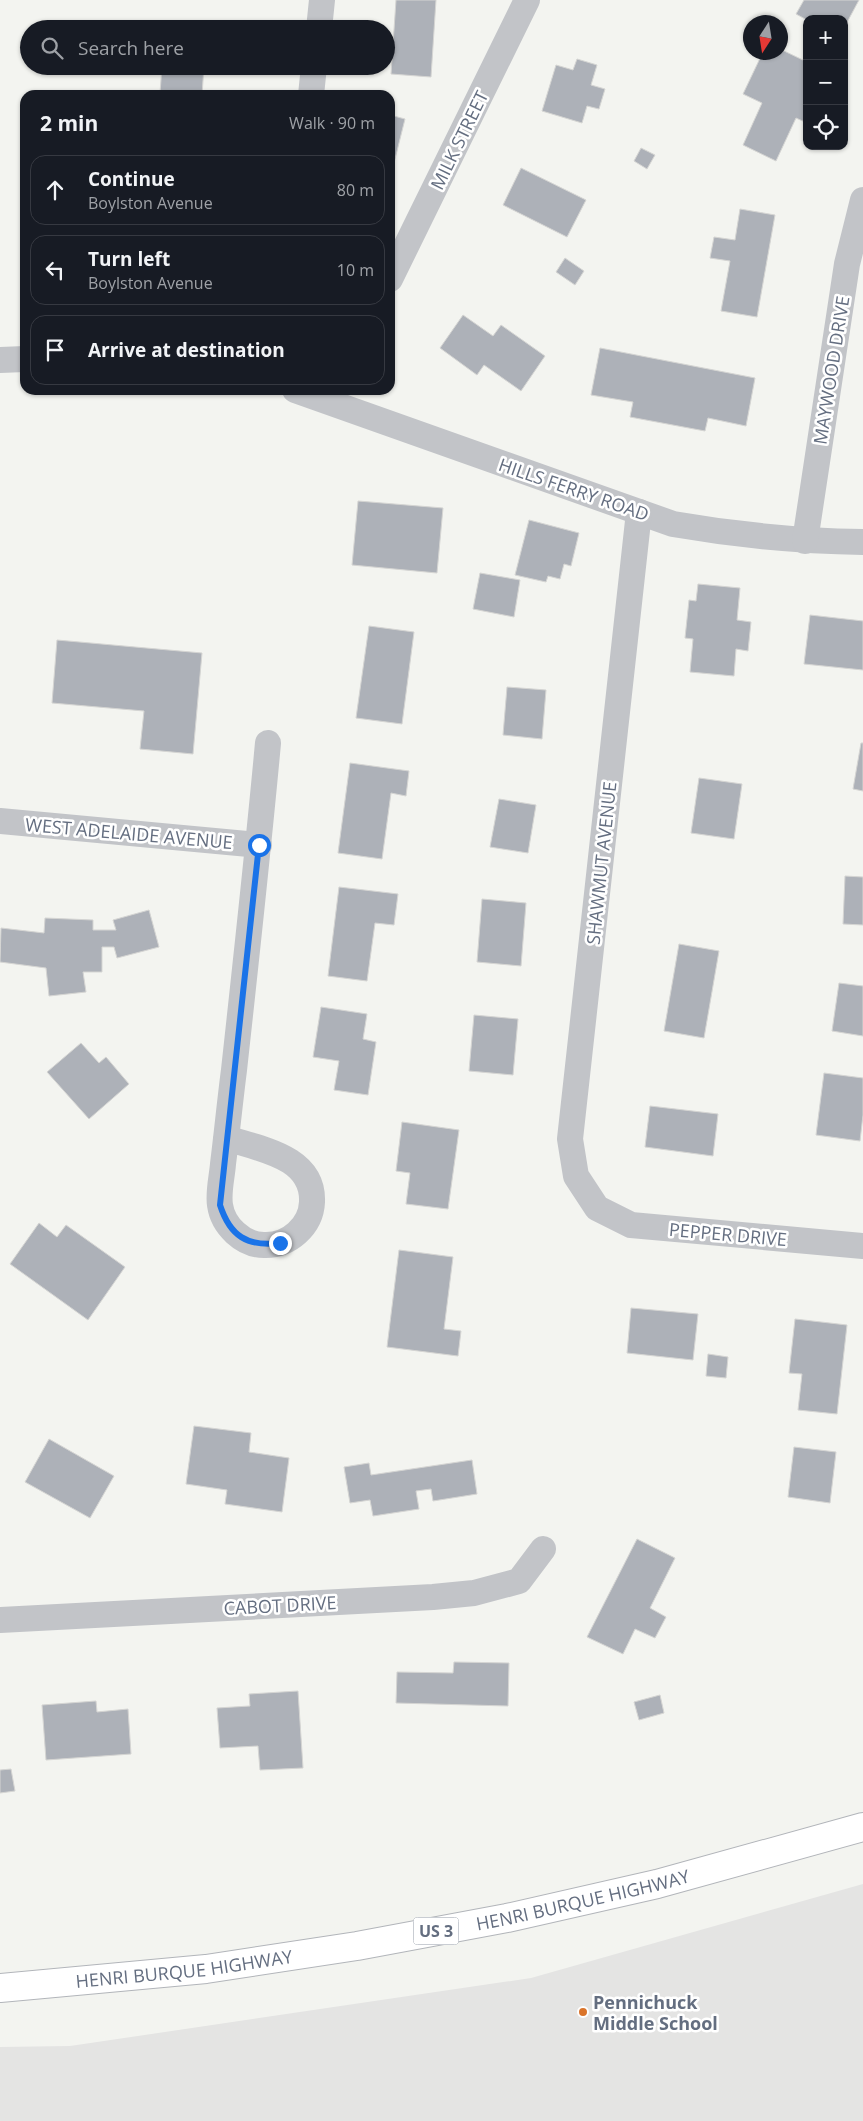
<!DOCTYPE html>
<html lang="en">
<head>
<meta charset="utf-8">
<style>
	:root { --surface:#171b24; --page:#20242c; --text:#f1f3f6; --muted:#9ea1a6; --line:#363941 }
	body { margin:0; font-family:"Open Sans",sans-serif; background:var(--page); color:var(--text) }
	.controls { position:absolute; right:15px; top:15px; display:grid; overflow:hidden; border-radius:10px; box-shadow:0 1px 4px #0004 }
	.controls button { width:45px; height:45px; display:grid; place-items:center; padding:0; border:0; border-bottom:1px solid var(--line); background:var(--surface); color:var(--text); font:25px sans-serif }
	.compass { position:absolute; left:743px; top:15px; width:45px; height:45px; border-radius:50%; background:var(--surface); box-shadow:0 1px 4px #0004; rotate:192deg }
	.stop { position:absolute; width:15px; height:15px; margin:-11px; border:4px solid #1a73e8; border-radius:50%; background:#fff }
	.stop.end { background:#1a73e8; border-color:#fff; box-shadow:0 1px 5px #0008 }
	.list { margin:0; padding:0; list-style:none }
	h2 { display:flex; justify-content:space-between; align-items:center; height:65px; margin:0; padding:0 20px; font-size:21px }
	h2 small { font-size:16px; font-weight:400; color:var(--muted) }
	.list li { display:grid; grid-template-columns:32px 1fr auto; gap:15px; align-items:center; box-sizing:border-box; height:70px; margin:0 10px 10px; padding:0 10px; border:1px solid var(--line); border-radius:15px }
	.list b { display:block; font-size:19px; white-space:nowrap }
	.list p { margin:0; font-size:16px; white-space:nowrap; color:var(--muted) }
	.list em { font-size:16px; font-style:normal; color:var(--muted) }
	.icon { flex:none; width:28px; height:28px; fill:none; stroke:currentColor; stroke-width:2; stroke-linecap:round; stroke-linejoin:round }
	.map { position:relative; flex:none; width:863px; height:2121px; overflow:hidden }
	.search { position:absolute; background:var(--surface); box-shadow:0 1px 4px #0004; left:20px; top:20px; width:375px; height:55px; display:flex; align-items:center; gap:12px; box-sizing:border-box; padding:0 18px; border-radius:28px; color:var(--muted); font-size:19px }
	.panel { position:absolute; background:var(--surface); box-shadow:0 1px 4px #0004; left:20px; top:90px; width:375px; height:305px; border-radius:15px }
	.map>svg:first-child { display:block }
</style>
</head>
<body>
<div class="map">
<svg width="863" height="2121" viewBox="0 0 863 2121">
	<rect width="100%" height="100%" fill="#f3f4f0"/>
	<!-- built -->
	<path fill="#e4e4e3" d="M863 1884V2121H0V2047L70 2046 531 1978Z"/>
	<!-- building -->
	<g fill="#adb1b8" stroke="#d5d5d3">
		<path d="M396 0H436L431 77 391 74Z"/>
		<path d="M804 0H859L844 28V19L807 20 796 14Z"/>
		<path d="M780 49 807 62V119L805 122 796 118 776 161 743 145 762 103 743 94 763 52H780Z"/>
		<path d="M577 59 597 65 591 85 605 89 599 109 587 106 582 123 542 111 556 65 573 70Z"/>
		<path d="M162 66H204L202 95 160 93Z"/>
		<path d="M390 115 405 119 390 179Z"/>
		<path d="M641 148 655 155 647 169 634 161Z"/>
		<path d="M521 168 586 200 567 237 503 205Z"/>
		<path d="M740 209 775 215 757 317 721 311 730 261 710 258 714 237 735 240Z"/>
		<path d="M565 258 584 271 575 285 556 272Z"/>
		<path d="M463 315 493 336 501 325 545 356 521 391 484 365 477 375 440 348Z"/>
		<path d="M600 348 755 378 746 426 708 418 705 431 630 417 633 402 591 395Z"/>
		<path d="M358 501 443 508 437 573 352 565Z"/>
		<path d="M529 520 579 533 571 566 564 564 560 579 548 576 546 582 515 575Z"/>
		<path d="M480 573 520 580 514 617 473 609Z"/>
		<path d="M698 584 740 588 737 620 751 622 748 651 736 649 734 676 690 672 693 639 685 638 689 600 696 601Z"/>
		<path d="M810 615 863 621V670L804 664Z"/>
		<path d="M369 626 414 632 402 724 356 718Z"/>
		<path d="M57 640 202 653 193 754 140 749 144 711 52 703Z"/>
		<path d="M507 687 546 690 542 739 503 735Z"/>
		<path d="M861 743H863V791L853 789Z"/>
		<path d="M350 763 409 771 406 796 391 793 382 859 338 853Z"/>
		<path d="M699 778 742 784 734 839 691 833Z"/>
		<path d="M499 799 536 805 528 853 490 847Z"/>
		<path d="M845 876 863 877V925L843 924Z"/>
		<path d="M339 887 398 894 394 925 375 923 367 981 328 976Z"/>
		<path d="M482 899 526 903 521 966 477 962Z"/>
		<path d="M149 910 159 947 117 958 114 947H102V972H83L86 992 49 996 46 968 0 962 1 928 44 933 45 918 93 920V930H116L113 920Z"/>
		<path d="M679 944 719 951 704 1038 664 1031Z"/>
		<path d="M839 983 863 986V1036L832 1031Z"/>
		<path d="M321 1007 367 1014 363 1039 376 1042 368 1095 334 1090 339 1061 313 1057Z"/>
		<path d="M474 1015 518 1019 513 1075 469 1071Z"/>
		<path d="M81 1043 99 1063 106 1057 129 1084 89 1119 47 1072Z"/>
		<path d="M824 1073 863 1078V1115L860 1141 816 1135Z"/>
		<path d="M650 1106 718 1114 713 1156 645 1147Z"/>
		<path d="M402 1122 459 1130 448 1209 406 1204 410 1173 396 1171Z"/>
		<path d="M39 1223 57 1237 66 1225 125 1267 88 1320 10 1264Z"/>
		<path d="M399 1250 453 1257 444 1329 461 1331 458 1356 387 1347Z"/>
		<path d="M631 1308 698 1314 693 1360 627 1353Z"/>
		<path d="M795 1319 847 1325 837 1414 798 1410 802 1374 789 1373Z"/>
		<path d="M708 1354 728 1357 726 1378 706 1376Z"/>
		<path d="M194 1426 251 1433 249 1452 289 1458 282 1512 225 1504 227 1490 186 1484Z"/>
		<path d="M49 1439 114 1476 90 1518 25 1482Z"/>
		<path d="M794 1447 836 1452 830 1503 788 1497Z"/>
		<path d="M472 1460 477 1494 433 1501 431 1489 416 1491 419 1509 373 1516 370 1500 350 1503 344 1467 369 1463 371 1475Z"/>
		<path d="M637 1539 675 1558 650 1608 666 1617 655 1638 635 1629 623 1654 587 1637Z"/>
		<path d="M454 1662 509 1663 508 1706 396 1703 397 1672 453 1673Z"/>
		<path d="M298 1691 303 1768 260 1770 258 1746 220 1748 217 1708 250 1706 249 1694Z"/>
		<path d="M660 1695 664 1713 639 1720 634 1702Z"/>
		<path d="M96 1701 97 1712 128 1709 131 1754 46 1760 42 1705Z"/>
		<path d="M11 1769 15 1791 0 1793V1770Z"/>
	</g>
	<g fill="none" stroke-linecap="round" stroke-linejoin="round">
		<!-- primary casing -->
		<g stroke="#b2b5ba" stroke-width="30">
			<g id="primary">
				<path id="s1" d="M0 1988 206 1969 357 1946 507 1918 657 1884 863 1827"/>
			</g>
		</g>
		<!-- minor -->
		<g stroke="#c2c4c8" stroke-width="26">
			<path d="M319 29 322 0"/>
			<path d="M311 95 314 66"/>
			<path d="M390 279 527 0"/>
			<path d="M0 360 25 359"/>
			<path d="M295 390 673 524C736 535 799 541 863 542"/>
			<path d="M639 512 570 1139 576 1176 597 1208 631 1225 863 1246"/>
			<path d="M805 541 847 264 863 200"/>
			<path d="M0 821 259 845"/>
			<path d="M226 1138C259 1149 314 1156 312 1202 311 1226 289 1246 264 1245 243 1245 223 1226 220 1205 218 1192 222 1177 223 1164 227 1132 230 1101 234 1070 246 961 258 852 268 743"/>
			<path d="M0 1620 433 1597 474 1593 519 1581 543 1549"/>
		</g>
		<!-- primary -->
		<use href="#primary" stroke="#fff" stroke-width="28"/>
	</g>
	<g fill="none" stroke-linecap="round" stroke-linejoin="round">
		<!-- route -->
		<path stroke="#1a73e8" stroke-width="6" d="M259 845 220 1205C230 1236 247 1247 280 1243"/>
	</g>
	<!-- markers -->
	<circle fill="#da742a" stroke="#fff" stroke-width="2" cx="583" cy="2012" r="5"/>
	<g text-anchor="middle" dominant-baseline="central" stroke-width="5" stroke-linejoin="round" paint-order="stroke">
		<!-- shield labels -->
		<rect fill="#fff" stroke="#929aa6" stroke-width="1" x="413.5" y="1917.5" width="45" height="27" rx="4"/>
		<g font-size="16" font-weight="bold" fill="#646e80">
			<text x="436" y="1931">US 3</text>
		</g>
		<!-- street labels -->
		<g font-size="18" fill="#646e80" stroke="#fff">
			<text transform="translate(459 140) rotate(-64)">MILK STREET</text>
			<text transform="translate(831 370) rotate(-81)">MAYWOOD DRIVE</text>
			<text transform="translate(574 489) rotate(19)">HILLS FERRY ROAD</text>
			<text transform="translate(129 833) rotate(5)">WEST ADELAIDE AVENUE</text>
			<text transform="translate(601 863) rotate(-84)">SHAWMUT AVENUE</text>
			<text transform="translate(728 1234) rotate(5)">PEPPER DRIVE</text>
			<text transform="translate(280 1605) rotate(-3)">CABOT DRIVE</text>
			<text stroke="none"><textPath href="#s1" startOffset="590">HENRI BURQUE HIGHWAY</textPath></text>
			<text stroke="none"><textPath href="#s1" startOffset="185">HENRI BURQUE HIGHWAY</textPath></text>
		</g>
		<!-- poi labels -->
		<g font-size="18" font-weight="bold" fill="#646e80" stroke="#fff" text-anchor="start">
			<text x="593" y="2002">Pennichuck<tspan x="593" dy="21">Middle School</tspan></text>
		</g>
	</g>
</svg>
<div class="controls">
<button>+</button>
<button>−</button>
<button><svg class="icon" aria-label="locate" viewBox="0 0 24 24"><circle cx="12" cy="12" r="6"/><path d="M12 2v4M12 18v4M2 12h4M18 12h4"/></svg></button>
</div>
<svg class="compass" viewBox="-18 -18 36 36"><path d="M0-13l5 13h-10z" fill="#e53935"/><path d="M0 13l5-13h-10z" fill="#9ea1a6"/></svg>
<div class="stop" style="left:259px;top:845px"></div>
<div class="stop end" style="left:280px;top:1243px"></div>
<div class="search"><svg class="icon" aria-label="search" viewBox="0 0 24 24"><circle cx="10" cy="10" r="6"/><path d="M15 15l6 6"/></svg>Search here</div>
<section class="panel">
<h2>2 min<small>Walk · 90 m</small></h2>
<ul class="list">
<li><svg class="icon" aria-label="ahead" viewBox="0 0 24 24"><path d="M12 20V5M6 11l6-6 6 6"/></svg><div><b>Continue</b><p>Boylston Avenue</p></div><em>80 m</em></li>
<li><svg class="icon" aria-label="left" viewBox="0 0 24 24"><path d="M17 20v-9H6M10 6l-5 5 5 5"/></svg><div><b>Turn left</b><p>Boylston Avenue</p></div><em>10 m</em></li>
<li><svg class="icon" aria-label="arrive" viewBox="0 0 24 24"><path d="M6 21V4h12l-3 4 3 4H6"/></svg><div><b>Arrive at destination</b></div></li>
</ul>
</section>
</div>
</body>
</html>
